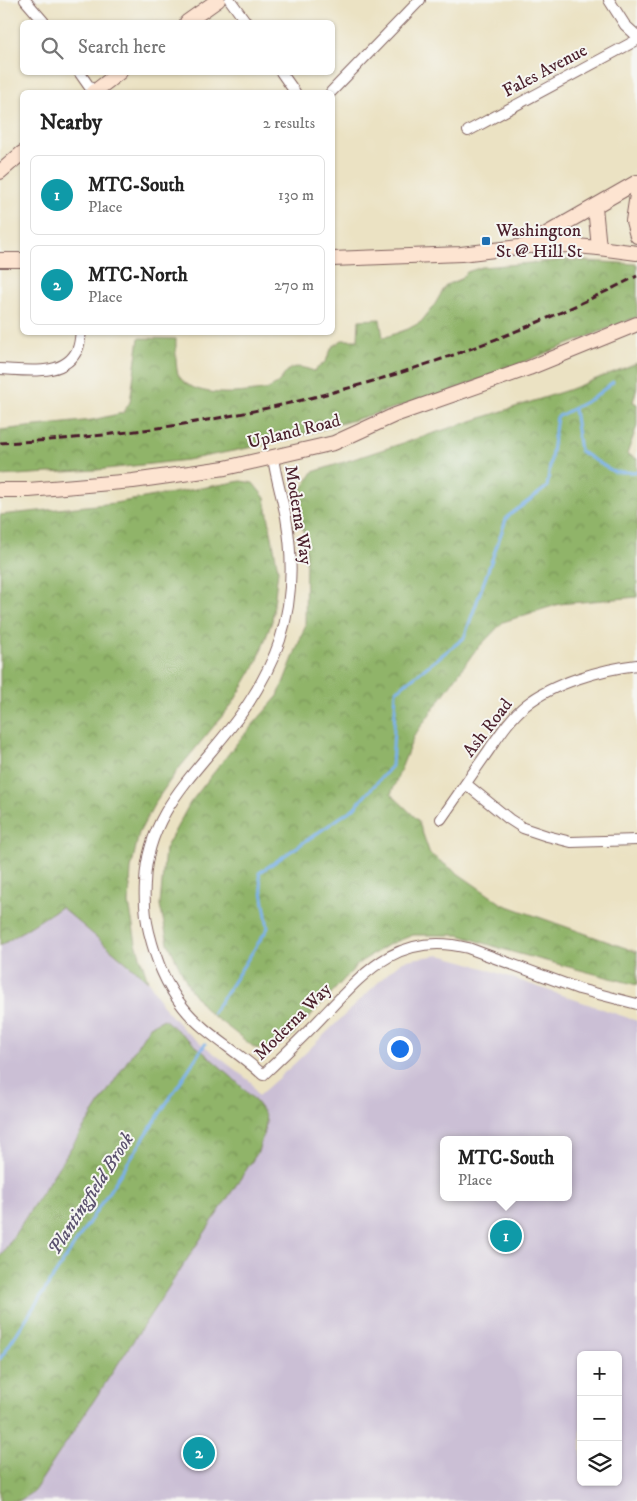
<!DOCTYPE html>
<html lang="en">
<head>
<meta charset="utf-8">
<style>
	:root { --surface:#fff; --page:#f2f2f2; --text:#222; --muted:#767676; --line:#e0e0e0; --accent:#d93025 }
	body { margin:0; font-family:"IM FELL DW Pica",serif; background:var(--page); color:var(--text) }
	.controls { position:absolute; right:15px; bottom:15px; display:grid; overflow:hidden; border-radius:8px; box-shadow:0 1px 4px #0004 }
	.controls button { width:45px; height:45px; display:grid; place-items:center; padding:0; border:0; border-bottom:1px solid var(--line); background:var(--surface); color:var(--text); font:25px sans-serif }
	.you { position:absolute; left:399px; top:1048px; width:18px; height:18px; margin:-12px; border:4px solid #fff; border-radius:50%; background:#1a73e8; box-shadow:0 0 0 8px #1a73e833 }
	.badge { display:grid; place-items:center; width:32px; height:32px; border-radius:50%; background:var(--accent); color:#fff; font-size:16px; font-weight:700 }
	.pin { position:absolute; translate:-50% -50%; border:2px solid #fff; box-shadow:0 1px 5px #0006 }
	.popup { position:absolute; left:440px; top:1136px; width:132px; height:65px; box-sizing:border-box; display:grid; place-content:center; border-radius:8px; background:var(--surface); filter:drop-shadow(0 1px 4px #0005); font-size:16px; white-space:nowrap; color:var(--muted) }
	.popup b { font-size:19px; color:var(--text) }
	.popup::after { content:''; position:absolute; left:50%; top:100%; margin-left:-10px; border:10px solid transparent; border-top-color:var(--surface) }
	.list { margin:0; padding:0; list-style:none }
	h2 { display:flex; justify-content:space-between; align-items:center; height:65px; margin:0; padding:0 20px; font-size:21px }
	h2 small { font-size:16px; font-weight:400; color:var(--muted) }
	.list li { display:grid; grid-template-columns:32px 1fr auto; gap:15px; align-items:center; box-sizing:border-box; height:80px; margin:0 10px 10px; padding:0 10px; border:1px solid var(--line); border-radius:8px }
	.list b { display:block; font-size:19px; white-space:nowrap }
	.list p { margin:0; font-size:16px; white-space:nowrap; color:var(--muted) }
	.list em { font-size:16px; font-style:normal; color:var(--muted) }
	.icon { flex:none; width:28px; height:28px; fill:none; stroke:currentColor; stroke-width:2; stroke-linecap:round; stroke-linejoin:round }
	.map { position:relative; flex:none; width:637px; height:1501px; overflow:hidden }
	.search { position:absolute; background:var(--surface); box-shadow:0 1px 4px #0004; left:20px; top:20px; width:315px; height:55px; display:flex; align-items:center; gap:12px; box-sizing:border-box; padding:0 18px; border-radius:8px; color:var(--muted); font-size:19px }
	.panel { position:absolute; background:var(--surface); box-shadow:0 1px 4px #0004; left:20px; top:90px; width:315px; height:245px; border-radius:8px }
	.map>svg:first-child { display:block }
</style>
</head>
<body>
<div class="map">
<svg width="637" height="1501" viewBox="0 0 637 1501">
	<defs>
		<pattern id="forest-crowns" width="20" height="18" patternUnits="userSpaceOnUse" patternTransform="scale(1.25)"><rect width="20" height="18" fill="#90b469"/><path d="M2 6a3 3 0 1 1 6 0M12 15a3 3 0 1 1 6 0" fill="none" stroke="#789257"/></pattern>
	</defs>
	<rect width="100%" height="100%" fill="#f6f6f2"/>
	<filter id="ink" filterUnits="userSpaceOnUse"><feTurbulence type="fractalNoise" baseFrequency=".02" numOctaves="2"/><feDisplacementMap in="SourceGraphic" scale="10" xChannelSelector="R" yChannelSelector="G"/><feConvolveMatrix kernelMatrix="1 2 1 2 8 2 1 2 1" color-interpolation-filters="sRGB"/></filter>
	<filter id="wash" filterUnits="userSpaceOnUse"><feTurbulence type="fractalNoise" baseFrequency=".0096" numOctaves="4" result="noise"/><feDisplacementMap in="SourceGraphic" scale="20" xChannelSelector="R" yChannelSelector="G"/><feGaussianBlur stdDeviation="1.12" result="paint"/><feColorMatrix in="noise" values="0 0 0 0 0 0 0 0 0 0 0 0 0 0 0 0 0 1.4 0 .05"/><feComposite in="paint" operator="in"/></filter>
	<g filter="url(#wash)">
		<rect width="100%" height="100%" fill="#ebe2c3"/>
		<!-- industrial -->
		<path fill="#cbbfd5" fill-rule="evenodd" d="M61 907 148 981 167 1011 185 1031 251 1082 258 1096 294 1064 390 971 402 961 418 958 440 955 466 962 637 1021V1501H0V946ZM444 1140H568V1197H444ZM581 1355H618V1482H581Z"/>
		<!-- forest -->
		<g fill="url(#forest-crowns)" stroke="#6d6a4a">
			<path d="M567 260 637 264V317L448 392 279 442 187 460 97 470 0 476V430L92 420 123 413 130 402 139 338 176 339C176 347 175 370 179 376 192 397 234 394 255 391 259 390 266 391 270 388 290 378 281 359 314 371L326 361 332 347 342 340H358L359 320 380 319 383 338 408 329 421 322 435 304 446 285 459 280 467 272 482 267Z"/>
			<path d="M637 363V387L633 402 637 404V426L627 454 637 459V597L559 604 503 622 474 652 414 736 391 794 418 820 430 854 502 904 637 952V985L512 952 459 935H413L390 944 360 962 289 1039 271 1051 255 1048 207 1011 190 989 168 943 160 905 165 849 190 803 237 743 278 696 305 627 306 550 298 495 313 472 568 390Z"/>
			<path d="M241 481 253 483 265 498 278 570 272 621 257 662 233 703 176 772 156 801 139 833 131 869 129 903 136 943 148 981 61 907 0 946V515L115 503Z"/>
			<path d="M164 1019C183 1036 263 1098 266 1119 267 1126 260 1144 258 1152L34 1491 19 1501H0V1257L150 1026Z"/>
		</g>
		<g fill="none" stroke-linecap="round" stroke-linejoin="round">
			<!-- stream -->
			<g stroke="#7ab1e9" stroke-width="3">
				<path d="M574 409 580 451 614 472H637"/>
				<path d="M213 1013 268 928 259 873 354 808 392 766 396 691 464 638 507 517 547 487 557 417 593 398 613 382"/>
				<path d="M0 1359 205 1044"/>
			</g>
		</g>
	</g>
	<g filter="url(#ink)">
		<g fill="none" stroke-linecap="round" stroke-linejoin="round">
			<!-- street casing -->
			<g stroke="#826360" stroke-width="12">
				<g id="street">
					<path d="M25 0 44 22"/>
					<path d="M230 0 246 22"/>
					<path d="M609 0 625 25 637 36"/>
					<path d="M79 72 93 92"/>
					<path d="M281 72 295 92"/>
					<path d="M331 92 420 0"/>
					<path d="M468 131 637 40"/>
					<path d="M0 369C26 370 66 378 78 348 80 343 80 337 81 332"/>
					<path d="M273 458C276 478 282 497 286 517 293 558 293 600 280 640 272 664 260 686 246 707 206 766 147 806 145 883 144 900 145 916 149 932 156 960 165 984 183 1007 204 1034 238 1051 263 1075 282 1057 302 1038 320 1019 364 973 398 930 468 948L579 989 637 1004"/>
					<path d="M466 784 509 819 523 828 547 836 571 842 637 840"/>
					<path d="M441 819C457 796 473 773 489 750 500 734 511 717 526 705 553 683 603 669 637 665"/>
				</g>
			</g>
			<!-- secondary casing -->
			<g stroke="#826360" stroke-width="16">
				<g id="secondary">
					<path d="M187 22 218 0"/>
					<path d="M94 92 120 72"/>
					<path d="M0 172 22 153"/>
					<path d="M637 195 633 221 637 236"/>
					<path d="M595 207 599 248"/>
					<path d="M527 245 637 182"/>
					<path d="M332 259 461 254 527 246 564 245 599 248 637 253"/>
					<path d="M0 260H22"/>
					<path d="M0 490H29L133 481 225 468 334 443 395 415 529 368 637 324"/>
				</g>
			</g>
			<!-- street -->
			<use href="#street" stroke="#fff" stroke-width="10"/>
			<!-- secondary -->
			<use href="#secondary" stroke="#fde4d1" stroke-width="14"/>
			<!-- rail -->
			<path stroke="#4a1f2b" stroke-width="3" stroke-dasharray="8 4" stroke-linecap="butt" d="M0 443C222 433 439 377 637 276"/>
		</g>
	</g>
	<!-- markers -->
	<rect fill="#1f6fb2" stroke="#f6f6f2" stroke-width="2" x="481" y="236" width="10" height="10" rx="2.5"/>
	<g text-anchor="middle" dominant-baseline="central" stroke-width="4" stroke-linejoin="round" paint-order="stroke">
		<!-- street labels -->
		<g font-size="18" fill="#4a1f2b" stroke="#f6f6f2">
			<text transform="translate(545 71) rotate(-28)">Fales Avenue</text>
			<text transform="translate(294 432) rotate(-14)">Upland Road</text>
			<text transform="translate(298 515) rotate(81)">Moderna Way</text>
			<text transform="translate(488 728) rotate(-52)">Ash Road</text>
			<text transform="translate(293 1022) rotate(-45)">Moderna Way</text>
		</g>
		<!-- poi labels -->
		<g font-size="18" fill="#4a1f2b" stroke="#f6f6f2" text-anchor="start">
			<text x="496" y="231">Washington<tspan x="496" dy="21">St @ Hill St</tspan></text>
		</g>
		<!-- water labels -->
		<g font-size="19" font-style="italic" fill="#5b526e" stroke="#f6f6f2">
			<text transform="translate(91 1194) rotate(-57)">Plantingfield Brook</text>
		</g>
	</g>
</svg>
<div class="controls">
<button>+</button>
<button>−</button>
<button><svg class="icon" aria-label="layers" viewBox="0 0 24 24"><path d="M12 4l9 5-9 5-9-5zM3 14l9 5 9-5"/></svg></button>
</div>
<div class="you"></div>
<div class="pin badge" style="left:506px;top:1236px;background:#0f9aa8">1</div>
<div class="popup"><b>MTC-South</b>Place</div>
<div class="pin badge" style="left:199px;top:1453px;background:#0f9aa8">2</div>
<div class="search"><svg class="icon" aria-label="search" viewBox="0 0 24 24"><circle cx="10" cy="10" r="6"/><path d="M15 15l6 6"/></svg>Search here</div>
<section class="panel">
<h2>Nearby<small>2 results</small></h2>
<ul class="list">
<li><span class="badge" style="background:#0f9aa8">1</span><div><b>MTC-South</b><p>Place</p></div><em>130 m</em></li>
<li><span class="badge" style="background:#0f9aa8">2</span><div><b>MTC-North</b><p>Place</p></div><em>270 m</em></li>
</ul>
</section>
</div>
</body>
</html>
